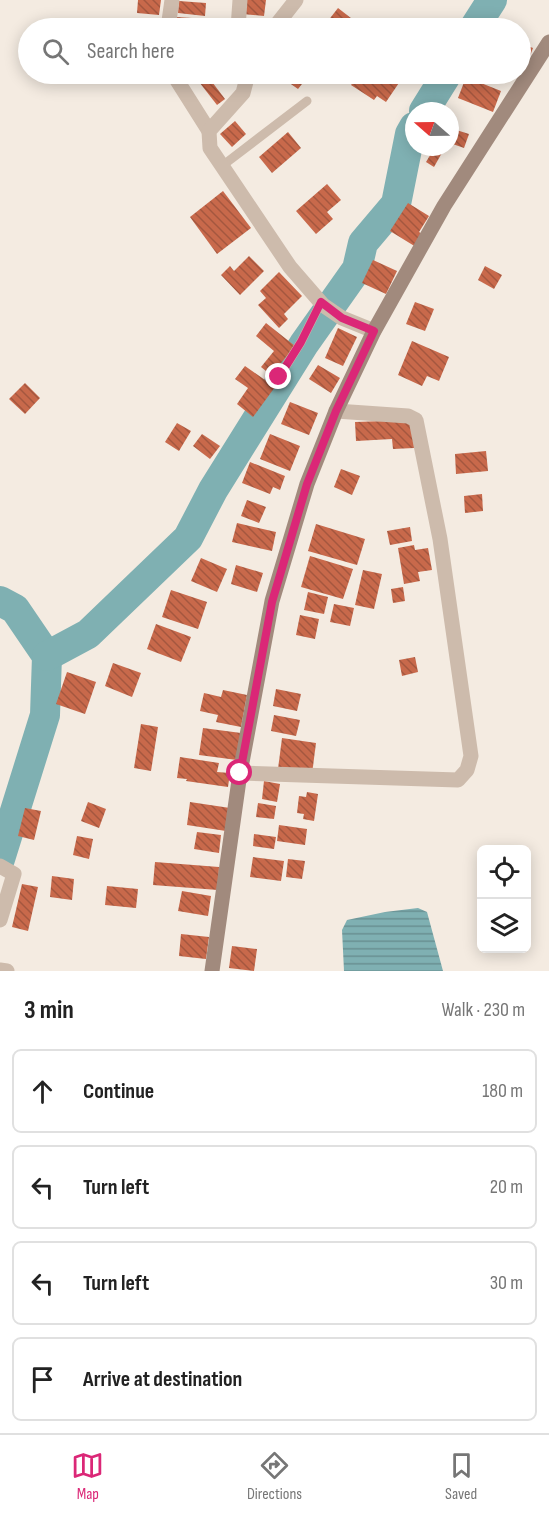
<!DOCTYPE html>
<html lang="en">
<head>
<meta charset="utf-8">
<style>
	:root { --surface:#fff; --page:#f6f6f6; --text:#222; --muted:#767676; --line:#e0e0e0; --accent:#db2777 }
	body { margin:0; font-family:"Sofia Sans Condensed",sans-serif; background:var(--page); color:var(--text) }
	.controls { position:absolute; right:18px; bottom:18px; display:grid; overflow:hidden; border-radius:9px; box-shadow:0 3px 15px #0003 }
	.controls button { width:54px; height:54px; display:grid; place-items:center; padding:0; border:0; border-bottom:2px solid var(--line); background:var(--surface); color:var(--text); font:30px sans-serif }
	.compass { position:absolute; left:405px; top:102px; width:54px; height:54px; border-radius:50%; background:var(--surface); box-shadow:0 3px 15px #0003; rotate:290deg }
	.stop { position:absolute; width:18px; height:18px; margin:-14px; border:4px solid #db2777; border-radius:50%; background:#fff }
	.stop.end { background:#db2777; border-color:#fff; box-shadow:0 2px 6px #0008 }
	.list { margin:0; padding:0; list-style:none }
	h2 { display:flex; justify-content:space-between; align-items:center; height:78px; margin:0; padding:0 24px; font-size:26px }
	h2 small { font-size:20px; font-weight:400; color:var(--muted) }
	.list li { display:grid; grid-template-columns:39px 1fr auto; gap:18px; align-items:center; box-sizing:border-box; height:84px; margin:0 12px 12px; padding:0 12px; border:2px solid var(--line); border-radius:9px }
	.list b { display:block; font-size:22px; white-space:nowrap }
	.list em { font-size:20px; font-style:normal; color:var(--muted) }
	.icon { flex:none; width:33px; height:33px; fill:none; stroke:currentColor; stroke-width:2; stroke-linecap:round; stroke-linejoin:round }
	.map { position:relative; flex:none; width:549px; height:971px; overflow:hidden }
	.search { position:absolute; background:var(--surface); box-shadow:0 3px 15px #0003; left:18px; right:18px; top:18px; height:66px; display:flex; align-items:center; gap:15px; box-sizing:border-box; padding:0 21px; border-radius:33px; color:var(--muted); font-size:22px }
	.sheet { height:462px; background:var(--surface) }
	nav { display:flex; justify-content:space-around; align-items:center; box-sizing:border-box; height:84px; border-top:2px solid var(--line); background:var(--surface); font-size:16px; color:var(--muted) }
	nav a { display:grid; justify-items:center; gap:3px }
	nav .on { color:var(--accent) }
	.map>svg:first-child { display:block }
</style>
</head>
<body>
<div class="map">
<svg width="549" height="971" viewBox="0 0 549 971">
	<defs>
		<pattern id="water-rules" width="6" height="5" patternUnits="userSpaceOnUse" patternTransform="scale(1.5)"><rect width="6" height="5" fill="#7fb0b2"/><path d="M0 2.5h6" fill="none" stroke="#699091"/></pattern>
		<pattern id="building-back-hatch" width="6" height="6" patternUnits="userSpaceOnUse" patternTransform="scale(1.5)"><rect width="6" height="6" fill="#c8694b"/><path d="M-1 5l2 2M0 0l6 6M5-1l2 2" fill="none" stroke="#a4573f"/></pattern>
	</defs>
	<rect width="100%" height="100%" fill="#f4ebe1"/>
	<!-- water -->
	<path fill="url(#water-rules)" d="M418 908 427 912 443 971H344L342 930 347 920 385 912Z"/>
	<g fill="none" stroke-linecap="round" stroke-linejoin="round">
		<!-- river -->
		<g stroke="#7fb0b2" stroke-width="30">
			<path d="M474 28 492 0"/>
			<path d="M424 111 447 74"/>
			<path d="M0 601 15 609 47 656 45 715 0 859"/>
			<path d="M47 656 88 634 188 538 213 490 304 344 357 269 363 243 396 204 410 134 414 127"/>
		</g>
	</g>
	<!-- building -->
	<g fill="url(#building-back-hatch)">
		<path d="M138 0H161L159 15 137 13Z"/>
		<path d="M244 0H266L264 16 242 14Z"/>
		<path d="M179 1 206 3 205 16 178 13Z"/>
		<path d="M338 8 356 22 351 28H327L324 26Z"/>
		<path d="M176 17 192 18 191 28H175Z"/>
		<path d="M520 43 533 48 525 69 520 67Z"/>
		<path d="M202 74H206L225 99 217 105 196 78Z"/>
		<path d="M284 74H310L298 89 281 77Z"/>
		<path d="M343 74H405L386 102 377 96 374 100 351 85 354 81Z"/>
		<path d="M466 77 501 91 493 112 458 98Z"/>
		<path d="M235 121 246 134 232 147 220 134Z"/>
		<path d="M450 128 469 134 464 148 450 143Z"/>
		<path d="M288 132 301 148 272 173 259 157Z"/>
		<path d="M435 147 443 151 434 167 426 162Z"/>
		<path d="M327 184 341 200 327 212 333 219 316 234 296 211Z"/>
		<path d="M223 191 251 228 217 254 190 217Z"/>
		<path d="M408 203 429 216 419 232 424 235 416 247 390 231Z"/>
		<path d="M249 256 264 271 240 295 221 275 230 266 234 271Z"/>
		<path d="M373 260 397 271 386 294 362 283Z"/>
		<path d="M485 266 502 275 494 289 478 280Z"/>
		<path d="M279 272 302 296 284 314 288 319 279 328 258 305 266 298 260 291Z"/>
		<path d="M415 302 434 309 425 331 406 324Z"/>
		<path d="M266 323 295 346 271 375 261 367 274 351 256 336Z"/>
		<path d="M338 328 357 337 343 366 325 358Z"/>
		<path d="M412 341 449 357 439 381 427 376 422 386 398 375Z"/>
		<path d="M318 365 340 378 331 393 309 379Z"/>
		<path d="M245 366 275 387 253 417 237 404 248 388 235 379Z"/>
		<path d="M25 383 40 398 25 414 9 399Z"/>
		<path d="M290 402 318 413 309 435 281 424Z"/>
		<path d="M413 420 414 448 393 449 392 439 356 441 355 422Z"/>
		<path d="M177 423 191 431 179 451 165 442Z"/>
		<path d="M202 434 220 446 210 459 193 446Z"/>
		<path d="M270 434 300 446 290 471 260 459Z"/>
		<path d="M486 451 488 471 456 474 455 454Z"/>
		<path d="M250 462 285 476 280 490 273 487 270 494 242 483Z"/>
		<path d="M341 469 360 476 352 495 334 487Z"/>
		<path d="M482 494 483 511 465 513 464 496Z"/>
		<path d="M247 500 266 507 259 523 241 516Z"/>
		<path d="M237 523 276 532 272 551 232 542Z"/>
		<path d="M316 524 365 539 357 565 308 551Z"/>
		<path d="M410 527 412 541 390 545 387 531Z"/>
		<path d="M414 545 415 550 428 548 432 570 418 572 420 581 404 584 398 548Z"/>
		<path d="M310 556 353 569 343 599 301 587Z"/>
		<path d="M201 558 227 569 217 592 191 581Z"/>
		<path d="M236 565 263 573 257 592 231 584Z"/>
		<path d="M363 570 382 574 374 609 355 605Z"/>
		<path d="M403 587 405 601 393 603 391 589Z"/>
		<path d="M171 590 207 602 198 629 162 617Z"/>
		<path d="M308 592 328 597 324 614 304 610Z"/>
		<path d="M334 604 354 608 350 626 330 622Z"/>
		<path d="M300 615 319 619 315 639 296 635Z"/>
		<path d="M156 624 191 637 181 662 147 649Z"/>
		<path d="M415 657 418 672 402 676 399 660Z"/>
		<path d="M113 663 141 673 132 697 105 686Z"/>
		<path d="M67 672 96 682 85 714 56 704Z"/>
		<path d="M276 689 301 694 297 711 273 706Z"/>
		<path d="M223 690 247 695 241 727 216 722 218 715 200 711 204 693 221 697Z"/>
		<path d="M274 715 300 720 296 736 271 731Z"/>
		<path d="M141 724 158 727 151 771 134 768Z"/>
		<path d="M203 728 241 733 237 760 199 755Z"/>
		<path d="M282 738 316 743 312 774 278 769Z"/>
		<path d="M180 757 219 763 217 772 230 773 228 787 186 781 187 779 177 778Z"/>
		<path d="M264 781 280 784 277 802 262 799Z"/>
		<path d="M307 792 318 794 314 821 303 819 304 814 297 813 299 796 306 797Z"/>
		<path d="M88 802 106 809 99 828 81 821Z"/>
		<path d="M190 802 230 808 226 831 187 825Z"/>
		<path d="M258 803 276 806 274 819 256 817Z"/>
		<path d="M25 808 41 811 34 840 18 836Z"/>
		<path d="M279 825 307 829 305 845 277 841Z"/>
		<path d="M197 832 221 835 219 853 194 849Z"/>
		<path d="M254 834 276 837 274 849 253 846Z"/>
		<path d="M77 836 93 839 89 859 73 855Z"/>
		<path d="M253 857 284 861 281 881 250 877Z"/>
		<path d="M288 859 305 861 302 879 286 877Z"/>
		<path d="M155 862 219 867 218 890 153 885Z"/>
		<path d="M52 876 74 879 72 900 50 897Z"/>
		<path d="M22 884 38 887 28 931 12 927Z"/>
		<path d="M107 886 138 889 136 908 105 905Z"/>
		<path d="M182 891 211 896 208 916 178 911Z"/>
		<path d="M181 934 209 937 206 959 179 956Z"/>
		<path d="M232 946 257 949 254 971 229 968Z"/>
	</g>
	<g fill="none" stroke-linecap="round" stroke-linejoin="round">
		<!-- lane -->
		<g stroke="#cdbbac" stroke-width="9">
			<path d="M222 166 307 101"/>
			<path d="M279 377 301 342 321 302"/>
		</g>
		<!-- street -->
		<g stroke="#cdbbac" stroke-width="15">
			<path d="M168 28 172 0"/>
			<path d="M238 28 240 0"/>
			<path d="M274 28 296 0"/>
			<path d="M173 74 209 131"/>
			<path d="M248 74 243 93 209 131 210 148 290 267 323 305 342 318 374 331"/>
			<path d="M240 773 458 780 467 770 471 756 440 539 416 420 408 416 336 411"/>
			<path d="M0 866 14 874 0 920"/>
			<path d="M0 970 7 971"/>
		</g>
		<!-- secondary -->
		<path stroke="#a18a7d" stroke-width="15" d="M212 971 240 773 272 601 307 484 336 411 374 331 444 206 549 42"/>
	</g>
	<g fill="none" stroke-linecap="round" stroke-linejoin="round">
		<!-- route -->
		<path stroke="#db2777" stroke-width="8" d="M240 773 272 602 307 484 336 411 374 331 342 318 321 302 301 342 279 377"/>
	</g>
</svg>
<div class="controls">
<button><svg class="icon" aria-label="locate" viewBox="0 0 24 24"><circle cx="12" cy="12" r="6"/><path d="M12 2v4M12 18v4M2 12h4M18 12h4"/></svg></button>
<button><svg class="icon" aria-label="layers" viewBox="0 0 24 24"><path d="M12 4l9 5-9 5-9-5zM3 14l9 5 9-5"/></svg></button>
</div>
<svg class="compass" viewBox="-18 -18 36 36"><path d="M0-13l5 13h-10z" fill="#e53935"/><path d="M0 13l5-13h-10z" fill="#767676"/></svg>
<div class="stop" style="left:240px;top:773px"></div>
<div class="stop end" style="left:279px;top:377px"></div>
<div class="search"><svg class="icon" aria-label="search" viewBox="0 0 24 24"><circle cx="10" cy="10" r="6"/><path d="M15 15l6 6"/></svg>Search here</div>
</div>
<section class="sheet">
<h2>3 min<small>Walk · 230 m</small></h2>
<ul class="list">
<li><svg class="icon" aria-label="ahead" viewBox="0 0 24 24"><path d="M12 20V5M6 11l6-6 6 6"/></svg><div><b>Continue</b></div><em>180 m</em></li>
<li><svg class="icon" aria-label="left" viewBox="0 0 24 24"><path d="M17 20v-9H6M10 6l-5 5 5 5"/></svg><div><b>Turn left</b></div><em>20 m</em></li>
<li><svg class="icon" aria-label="left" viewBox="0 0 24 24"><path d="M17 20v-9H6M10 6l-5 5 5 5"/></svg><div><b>Turn left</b></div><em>30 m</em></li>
<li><svg class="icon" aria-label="arrive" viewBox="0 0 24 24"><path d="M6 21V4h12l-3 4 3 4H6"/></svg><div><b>Arrive at destination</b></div></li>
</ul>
</section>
<nav>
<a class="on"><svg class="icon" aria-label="map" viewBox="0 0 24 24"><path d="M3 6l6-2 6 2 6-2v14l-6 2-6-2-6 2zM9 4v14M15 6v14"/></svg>Map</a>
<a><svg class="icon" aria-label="directions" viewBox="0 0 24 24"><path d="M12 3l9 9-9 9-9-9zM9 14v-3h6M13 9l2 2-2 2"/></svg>Directions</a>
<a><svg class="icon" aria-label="saved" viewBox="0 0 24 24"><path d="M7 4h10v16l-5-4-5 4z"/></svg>Saved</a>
</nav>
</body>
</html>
